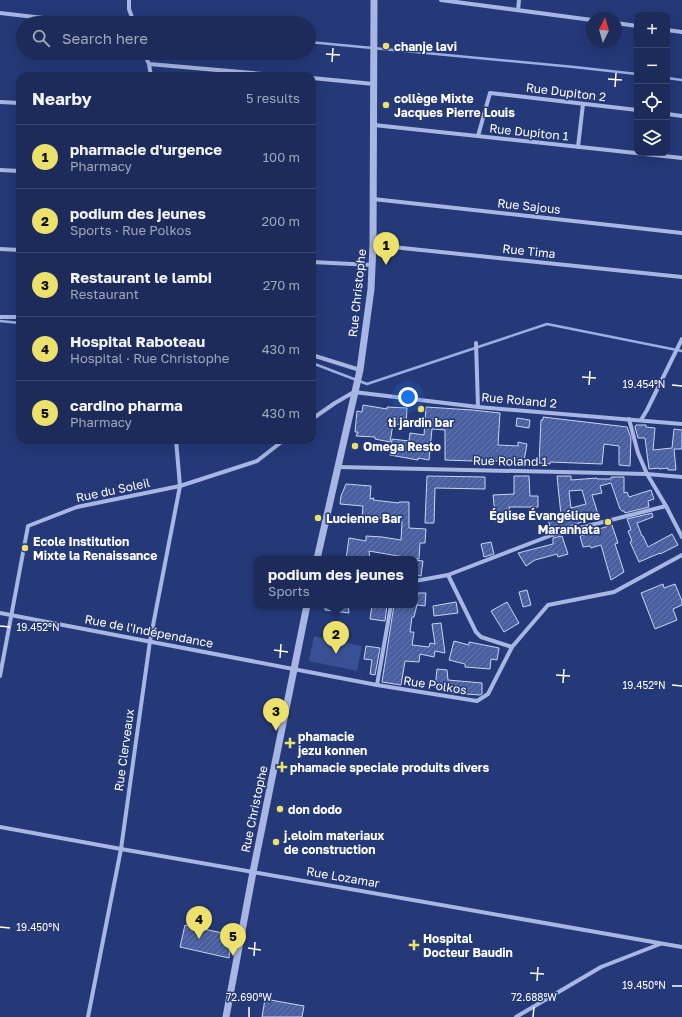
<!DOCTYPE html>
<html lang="en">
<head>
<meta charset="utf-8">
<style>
	:root { --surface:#1c2b5a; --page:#253360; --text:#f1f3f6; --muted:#a0a7bb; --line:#3a4770; --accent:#ece16c }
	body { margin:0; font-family:"Golos Text",sans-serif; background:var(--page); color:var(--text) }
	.controls { position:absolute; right:12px; top:12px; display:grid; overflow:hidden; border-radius:8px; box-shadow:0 4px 16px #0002 }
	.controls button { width:36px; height:36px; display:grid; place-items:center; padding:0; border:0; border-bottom:1px solid var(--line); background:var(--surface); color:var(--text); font:20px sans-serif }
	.compass { position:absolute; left:586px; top:12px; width:36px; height:36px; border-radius:50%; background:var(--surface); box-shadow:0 4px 16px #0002; rotate:5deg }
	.you { position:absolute; left:408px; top:397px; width:14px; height:14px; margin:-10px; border:3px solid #fff; border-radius:50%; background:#1a73e8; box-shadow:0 0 0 6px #1a73e833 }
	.badge { display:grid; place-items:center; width:26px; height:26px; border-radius:50%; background:var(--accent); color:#111; font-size:13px; font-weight:700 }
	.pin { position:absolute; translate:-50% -33px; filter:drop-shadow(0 1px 2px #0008) }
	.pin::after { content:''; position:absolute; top:21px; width:14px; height:12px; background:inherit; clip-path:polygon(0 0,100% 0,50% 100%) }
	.popup { position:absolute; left:254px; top:556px; width:164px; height:52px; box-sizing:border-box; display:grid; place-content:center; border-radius:8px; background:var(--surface); filter:drop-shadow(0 1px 3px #0005); font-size:13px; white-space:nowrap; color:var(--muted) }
	.popup b { font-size:15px; color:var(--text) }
	.popup::after { content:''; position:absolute; left:50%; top:100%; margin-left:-8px; border:8px solid transparent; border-top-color:var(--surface) }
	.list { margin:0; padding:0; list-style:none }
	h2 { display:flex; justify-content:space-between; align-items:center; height:52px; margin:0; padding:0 16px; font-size:17px }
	h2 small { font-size:13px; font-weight:400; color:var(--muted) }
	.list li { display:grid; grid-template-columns:26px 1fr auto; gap:12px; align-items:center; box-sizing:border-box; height:64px; padding:0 16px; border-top:1px solid var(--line) }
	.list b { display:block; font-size:15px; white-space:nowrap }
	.list p { margin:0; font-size:13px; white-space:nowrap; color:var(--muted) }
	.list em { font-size:13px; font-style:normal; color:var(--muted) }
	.icon { flex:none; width:22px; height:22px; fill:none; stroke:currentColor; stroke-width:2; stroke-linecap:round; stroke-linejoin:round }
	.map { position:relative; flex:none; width:682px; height:1017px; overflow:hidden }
	.search { position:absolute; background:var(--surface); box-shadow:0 4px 16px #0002; left:16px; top:16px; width:300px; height:44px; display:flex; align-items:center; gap:10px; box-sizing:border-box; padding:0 14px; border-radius:22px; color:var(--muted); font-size:15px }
	.panel { position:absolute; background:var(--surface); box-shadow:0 4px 16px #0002; left:16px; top:72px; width:300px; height:372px; border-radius:12px }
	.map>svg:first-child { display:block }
</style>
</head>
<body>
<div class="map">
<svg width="682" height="1017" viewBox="0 0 682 1017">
	<defs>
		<pattern id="building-hatch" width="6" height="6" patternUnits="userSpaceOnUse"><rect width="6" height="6" fill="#4a5f9f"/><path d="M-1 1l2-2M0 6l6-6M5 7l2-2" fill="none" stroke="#6577ad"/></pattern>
	</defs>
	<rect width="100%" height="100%" fill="#253978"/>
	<!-- pitch -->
	<path fill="#395095" d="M314 636 362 646 357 671 309 661Z"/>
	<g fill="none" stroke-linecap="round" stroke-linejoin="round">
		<!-- stream -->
		<g stroke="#9bafe4" stroke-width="2.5">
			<path d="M309 42 574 67 637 74"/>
			<path d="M667 78 682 80"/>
			<path d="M0 321 20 323"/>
			<path d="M312 363 367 384 547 324 682 351"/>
		</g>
	</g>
	<!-- building -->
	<g fill="url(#building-hatch)" stroke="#c9d4f3" fill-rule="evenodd">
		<path d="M363 405 387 409V407L407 408 406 425 393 424 390 442 375 439V437L356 436 358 432H355L357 411 362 412Z"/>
		<path d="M426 407 472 410 500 413 498 445 518 446V442L527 444 524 461 504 458V462L490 460H474V461L445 460V430L432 429 429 460 418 458V460L390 455 392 439 409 441 410 433 424 435Z"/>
		<path d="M543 417 627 427 631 438 630 466 619 465V446L604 444 602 464 550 462V464L539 463 541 420H543Z"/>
		<path d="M517 418 530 420 529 428 516 426Z"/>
		<path d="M636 425H646V427L655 428 653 450 672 448 674 429 682 430V449H674L676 470H668V468L659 469V468L649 469 645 438H638L635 427Z"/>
		<path d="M427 476 485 477V489L435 488 434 523H425Z"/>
		<path d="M514 476H529L530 496H538V507H509L511 520 496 522 493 495 514 494Z"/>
		<path d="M557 476H571V480L597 478V479H611V477H624V493L627 492 629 497 651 490 654 499 648 501 649 507 625 513 624 511H622L620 509 611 483 600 486 602 493 592 495 598 514 585 521 551 532 548 518 561 515ZM582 490 586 504 571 508 569 491Z"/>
		<path d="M346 484 371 486 370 499 374 498 373 500 399 503V502H409V528L426 529 425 543H420L419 559 404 558V557L369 551 370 559H346L349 538 366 541V536L382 537 401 540 402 522H399V520L371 517 370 519 362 518 363 506 340 504 341 496Z"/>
		<path d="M652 513 653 517 637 523 642 536H643L648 547 672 534 678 545 660 554V553L639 562 630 542 632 541 628 531 631 530 627 519Z"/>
		<path d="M612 525 618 543 615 544 624 572 611 580 601 545 591 548 590 546 583 547 580 536 587 534 586 533Z"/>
		<path d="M562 536 568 554 558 557 557 554 535 560 526 566 518 553 553 544V538Z"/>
		<path d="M491 542 494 554 484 557 481 544Z"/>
		<path d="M415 560 423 561 421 576 415 575Z"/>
		<path d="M663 584 664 588 675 584 682 601V605L673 609 677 620 655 629 641 593Z"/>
		<path d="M527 590 531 605 523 607 519 592Z"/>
		<path d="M418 593H426L425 606 417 605Z"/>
		<path d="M456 602 458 613 434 616 433 606Z"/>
		<path d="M507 602 519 623 504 632 491 611Z"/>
		<path d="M325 605H348L349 613 325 610Z"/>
		<path d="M372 605H387L385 621 370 619Z"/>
		<path d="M394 605H417L414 617H412L410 632H414L412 645 429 647 430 643 435 644 432 624 441 623 445 653 435 651 434 657 420 654 419 662 405 661 401 685 382 682Z"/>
		<path d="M454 641 469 645V642L499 648 497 660 491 659 490 669 465 667V664L449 660Z"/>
		<path d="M366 646 380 648 375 675 370 674 372 660 364 659Z"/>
		<path d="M437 669 447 670 448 680 482 683V694L480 695 452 693V690L435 688Z"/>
		<path d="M185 925 232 935 229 958 180 947Z"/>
		<path d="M265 999 304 1006 302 1017H262Z"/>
	</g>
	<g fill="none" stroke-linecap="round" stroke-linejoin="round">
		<!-- minor -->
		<g stroke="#a7b6e3" stroke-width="4">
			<path d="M129 0V9L134 23"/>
			<path d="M441 0 592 20"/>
			<path d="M518 10 519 0"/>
			<path d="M0 13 87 23"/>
			<path d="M616 23 637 26"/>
			<path d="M667 30 682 32"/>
			<path d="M144 53 149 64 151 76"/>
			<path d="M149 64 286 76"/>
			<path d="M312 78 374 84"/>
			<path d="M0 102 20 103"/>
			<path d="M667 114 682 116"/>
			<path d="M374 125 682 158"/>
			<path d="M478 136 490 93 637 110"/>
			<path d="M578 147 583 104"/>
			<path d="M0 170 20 171"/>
			<path d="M373 199 682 233"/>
			<path d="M373 245 682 277"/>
			<path d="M0 249 20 250"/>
			<path d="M312 262 372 265"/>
			<path d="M0 317H20"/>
			<path d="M476 343 478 407"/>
			<path d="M312 355 360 370"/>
			<path d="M312 419 335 403 354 392 478 407 682 424"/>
			<path d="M629 419 638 453 647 474 666 506 682 537"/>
			<path d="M641 420 647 410 682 339"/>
			<path d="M338 467 647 474 682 477"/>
			<path d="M415 581 448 575"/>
			<path d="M0 613 377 685 477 701 488 694 512 647 548 605 614 592 682 555"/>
			<path d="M512 647 481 637 476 632 448 575 552 535 666 506"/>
			<path d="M0 676 28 526 77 507 180 486 257 461 284 440"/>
			<path d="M377 685 391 605"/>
			<path d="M0 827 121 849 682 947"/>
			<path d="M88 1017 121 849 150 641 180 486 176 440"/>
			<path d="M516 1017 601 967 660 944"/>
		</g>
		<!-- tertiary -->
		<g stroke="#a7b6e3" stroke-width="7">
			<path d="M317 559 360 370 371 289 373 245 374 0"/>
			<path d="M226 1017 253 872 307 605"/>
		</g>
	</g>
	<!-- ticks -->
	<path fill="none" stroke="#fff" stroke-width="1.5" d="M326 54 340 55M332 62 333 48M608 79 622 80M615 87 616 73M582 377 596 378M589 385 590 371M672 385 682 386M0 626 10 627M274 650 288 652M280 658 281 644M556 675 570 676M563 683 564 669M672 685 682 686M0 927 10 928M248 948 261 950M254 956 255 942M530 973 544 974M537 981 538 967M672 986H682M249 1017V1007M533 1017 534 1007"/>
	<!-- markers -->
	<g fill="#ece16c" stroke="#253978" stroke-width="1.5">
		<circle cx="386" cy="46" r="4"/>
		<circle cx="386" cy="105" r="4"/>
		<circle cx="421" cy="409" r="4"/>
		<circle cx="355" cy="446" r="4"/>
		<circle cx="318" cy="518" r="4"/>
		<circle cx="608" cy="522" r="4"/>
		<circle cx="25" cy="548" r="4"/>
		<path d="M288 737h4v4h4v4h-4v4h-4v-4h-4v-4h4z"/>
		<path d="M280 761h4v4h4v4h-4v4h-4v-4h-4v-4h4z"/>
		<circle cx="280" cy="809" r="4"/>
		<circle cx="276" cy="842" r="4"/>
		<path d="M412 939h4v4h4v4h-4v4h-4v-4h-4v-4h4z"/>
	</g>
	<g text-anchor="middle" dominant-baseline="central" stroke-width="3" stroke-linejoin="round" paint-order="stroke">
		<!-- poi labels -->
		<g font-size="12" font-weight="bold" fill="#fff" stroke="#253978" text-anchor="start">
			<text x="394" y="46">chanje lavi</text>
			<text x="394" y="98">collège Mixte<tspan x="394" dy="14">Jacques Pierre Louis</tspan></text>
			<text x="421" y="422" text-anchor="middle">ti jardin bar</text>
			<text x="363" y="446">Omega Resto</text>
			<text x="600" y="515" text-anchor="end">Église Évangélique<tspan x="600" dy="14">Maranhata</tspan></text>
			<text x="326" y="518">Lucienne Bar</text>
			<text x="33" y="541">Ecole Institution<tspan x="33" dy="14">Mixte la Renaissance</tspan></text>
			<text x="298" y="736">phamacie<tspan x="298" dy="14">jezu konnen</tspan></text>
			<text x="290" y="767">phamacie speciale produits divers</text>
			<text x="288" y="809">don dodo</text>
			<text x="284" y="835">j.eloim materiaux<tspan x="284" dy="14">de construction</tspan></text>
			<text x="423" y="938">Hospital<tspan x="423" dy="14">Docteur Baudin</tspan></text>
		</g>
		<!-- street labels -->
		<g font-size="12" fill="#fff" stroke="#253978">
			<text transform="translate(566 92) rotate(7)">Rue Dupiton 2</text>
			<text transform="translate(529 132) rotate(6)">Rue Dupiton 1</text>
			<text transform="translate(529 206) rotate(6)">Rue Sajous</text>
			<text transform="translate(529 251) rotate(6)">Rue Tima</text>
			<text transform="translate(357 293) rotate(-84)">Rue Christophe</text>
			<text transform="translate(519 400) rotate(5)">Rue Roland 2</text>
			<text transform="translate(510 461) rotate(1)">Rue Roland 1</text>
			<text transform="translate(113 490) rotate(-12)">Rue du Soleil</text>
			<text transform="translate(149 631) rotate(11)">Rue de l'Indépendance</text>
			<text transform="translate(435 685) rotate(9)">Rue Polkos</text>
			<text transform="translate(124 750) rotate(-82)">Rue Clerveaux</text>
			<text transform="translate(254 809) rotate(-78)">Rue Christophe</text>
			<text transform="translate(343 877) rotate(10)">Rue Lozamar</text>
		</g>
	</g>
	<g font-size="10" text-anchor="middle" fill="#fff" stroke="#253978" stroke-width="3" stroke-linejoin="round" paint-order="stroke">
		<text x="644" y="388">19.454°N</text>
		<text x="38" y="631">19.452°N</text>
		<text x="644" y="689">19.452°N</text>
		<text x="38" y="931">19.450°N</text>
		<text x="644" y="989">19.450°N</text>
		<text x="249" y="1001">72.690°W</text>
		<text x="534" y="1001">72.688°W</text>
	</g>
</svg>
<div class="controls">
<button>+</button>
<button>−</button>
<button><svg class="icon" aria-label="locate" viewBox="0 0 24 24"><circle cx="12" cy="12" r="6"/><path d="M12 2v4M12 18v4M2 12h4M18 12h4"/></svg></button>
<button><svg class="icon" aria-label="layers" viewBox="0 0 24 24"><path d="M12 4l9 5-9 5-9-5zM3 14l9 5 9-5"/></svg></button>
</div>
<svg class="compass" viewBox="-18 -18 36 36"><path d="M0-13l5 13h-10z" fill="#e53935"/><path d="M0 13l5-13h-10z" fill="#a0a7bb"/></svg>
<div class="you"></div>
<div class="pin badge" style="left:386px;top:265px">1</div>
<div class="pin badge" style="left:336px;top:654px">2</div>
<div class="popup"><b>podium des jeunes</b>Sports</div>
<div class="pin badge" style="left:276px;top:731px">3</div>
<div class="pin badge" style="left:199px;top:939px">4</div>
<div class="pin badge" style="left:233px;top:956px">5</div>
<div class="search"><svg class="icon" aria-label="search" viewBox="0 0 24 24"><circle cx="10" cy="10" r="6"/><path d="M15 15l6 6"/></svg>Search here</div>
<section class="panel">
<h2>Nearby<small>5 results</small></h2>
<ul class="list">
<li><span class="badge">1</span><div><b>pharmacie d'urgence</b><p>Pharmacy</p></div><em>100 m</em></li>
<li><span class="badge">2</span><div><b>podium des jeunes</b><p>Sports · Rue Polkos</p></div><em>200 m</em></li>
<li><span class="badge">3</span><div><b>Restaurant le lambi</b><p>Restaurant</p></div><em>270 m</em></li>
<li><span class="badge">4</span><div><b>Hospital Raboteau</b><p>Hospital · Rue Christophe</p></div><em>430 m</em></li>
<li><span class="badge">5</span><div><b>cardino pharma</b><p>Pharmacy</p></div><em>430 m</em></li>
</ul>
</section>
</div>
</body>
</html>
